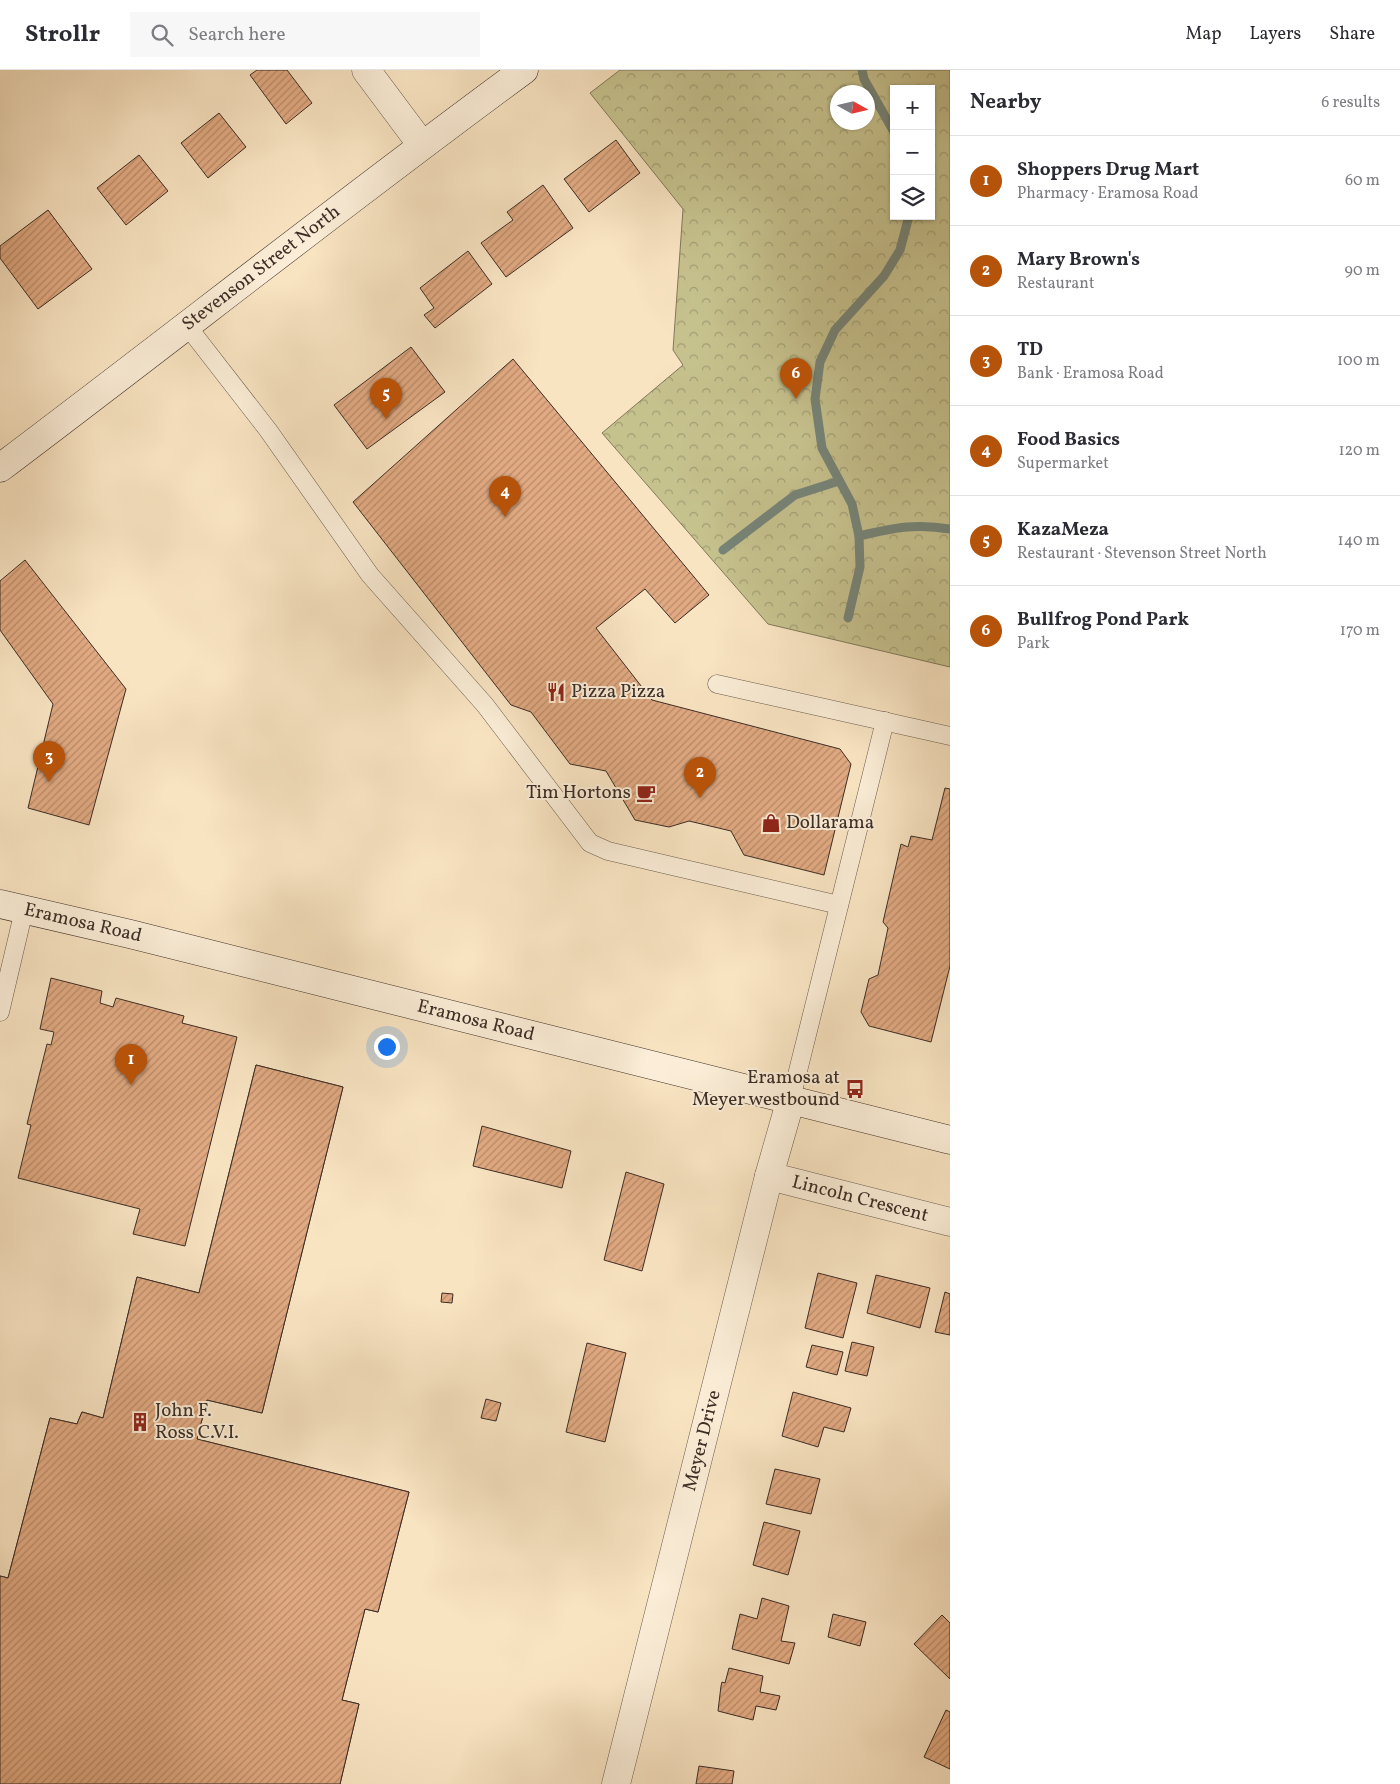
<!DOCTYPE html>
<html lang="en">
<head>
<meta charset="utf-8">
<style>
	:root { --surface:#fff; --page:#f7f7f7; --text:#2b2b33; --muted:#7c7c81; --line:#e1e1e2; --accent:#b45309 }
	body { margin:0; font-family:Vollkorn,serif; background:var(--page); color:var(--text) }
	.controls { position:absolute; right:15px; top:15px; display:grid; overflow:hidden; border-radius:0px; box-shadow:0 1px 4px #0004 }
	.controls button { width:45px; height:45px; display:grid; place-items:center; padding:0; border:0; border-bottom:1px solid var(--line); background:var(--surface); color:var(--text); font:25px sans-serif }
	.compass { position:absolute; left:830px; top:15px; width:45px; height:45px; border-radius:50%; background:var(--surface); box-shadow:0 1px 4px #0004; rotate:98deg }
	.you { position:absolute; left:386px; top:976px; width:18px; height:18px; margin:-12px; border:4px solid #fff; border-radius:50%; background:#1a73e8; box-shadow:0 0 0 8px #1a73e833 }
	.badge { display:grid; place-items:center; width:32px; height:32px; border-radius:50%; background:var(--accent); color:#fff; font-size:16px; font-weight:700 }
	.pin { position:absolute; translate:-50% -41px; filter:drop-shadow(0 1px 2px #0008) }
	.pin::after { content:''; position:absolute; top:26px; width:18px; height:15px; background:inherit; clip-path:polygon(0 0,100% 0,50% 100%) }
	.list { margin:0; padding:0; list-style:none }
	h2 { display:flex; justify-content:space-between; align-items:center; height:65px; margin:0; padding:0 20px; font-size:21px }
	h2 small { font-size:16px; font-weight:400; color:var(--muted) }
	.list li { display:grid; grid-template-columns:32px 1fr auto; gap:15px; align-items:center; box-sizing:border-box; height:90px; padding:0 20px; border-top:1px solid var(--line) }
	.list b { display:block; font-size:19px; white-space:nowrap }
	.list p { margin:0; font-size:16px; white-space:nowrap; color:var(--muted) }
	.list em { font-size:16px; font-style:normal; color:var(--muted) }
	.icon { flex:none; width:28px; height:28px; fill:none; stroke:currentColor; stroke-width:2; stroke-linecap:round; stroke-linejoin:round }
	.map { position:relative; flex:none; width:950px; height:1714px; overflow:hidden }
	header { display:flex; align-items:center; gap:30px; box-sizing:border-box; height:70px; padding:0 25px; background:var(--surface); border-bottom:1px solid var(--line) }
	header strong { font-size:24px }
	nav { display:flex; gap:28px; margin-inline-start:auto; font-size:18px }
	.search { width:350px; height:45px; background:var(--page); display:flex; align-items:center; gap:12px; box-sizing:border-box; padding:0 18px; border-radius:0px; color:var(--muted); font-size:19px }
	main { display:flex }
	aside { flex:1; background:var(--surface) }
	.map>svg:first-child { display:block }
</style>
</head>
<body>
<header>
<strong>Strollr</strong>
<div class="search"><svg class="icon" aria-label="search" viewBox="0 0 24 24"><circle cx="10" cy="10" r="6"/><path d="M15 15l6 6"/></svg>Search here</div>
<nav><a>Map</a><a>Layers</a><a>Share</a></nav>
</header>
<main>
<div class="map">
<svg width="950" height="1714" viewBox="0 0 950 1714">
	<defs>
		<pattern id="forest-crowns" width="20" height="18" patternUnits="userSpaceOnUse" patternTransform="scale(1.25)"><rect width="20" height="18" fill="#c6c28e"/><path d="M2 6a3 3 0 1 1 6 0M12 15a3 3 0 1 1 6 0" fill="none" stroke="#a29e74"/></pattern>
		<pattern id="building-hatch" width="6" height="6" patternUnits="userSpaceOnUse" patternTransform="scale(1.25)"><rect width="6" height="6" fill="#e2aa82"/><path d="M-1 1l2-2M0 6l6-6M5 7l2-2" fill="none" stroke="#b88b6a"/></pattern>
	</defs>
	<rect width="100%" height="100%" fill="#f9e4c2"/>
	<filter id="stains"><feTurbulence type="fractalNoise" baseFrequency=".004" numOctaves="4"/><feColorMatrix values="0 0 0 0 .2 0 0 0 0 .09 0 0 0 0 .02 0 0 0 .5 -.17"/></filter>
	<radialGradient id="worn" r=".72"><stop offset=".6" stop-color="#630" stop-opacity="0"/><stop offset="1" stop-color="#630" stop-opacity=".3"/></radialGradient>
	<!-- forest -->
	<path fill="url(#forest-crowns)" stroke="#80785a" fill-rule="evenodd" d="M620 0H950V597L768 554 602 363 683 295 673 280 683 139 590 23ZM894 19H931V146H894ZM838 22H868V52H838Z"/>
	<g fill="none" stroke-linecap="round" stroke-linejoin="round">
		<!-- stream -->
		<g stroke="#768579" stroke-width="9">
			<path d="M862 0 864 9 894 62"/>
			<path d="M859 466C893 458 915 453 950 459"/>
			<path d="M723 480 795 425 839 411"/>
			<path d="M848 548 860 497 859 466 852 434 822 378 815 329 820 292 835 260 884 206 900 180 909 146"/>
		</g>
	</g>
	<!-- building -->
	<g fill="url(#building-hatch)" stroke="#3b2d26" fill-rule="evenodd">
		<path d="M257 0H287L312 33 286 54 250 5Z"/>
		<path d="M219 43 246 77 208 108 181 73Z"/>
		<path d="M616 70 640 103 589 142 564 109Z"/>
		<path d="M139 85 168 121 126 155 97 118Z"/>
		<path d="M543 115 573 158 506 207 481 173 513 150 507 142Z"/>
		<path d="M48 140 92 199 38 239 0 188V176Z"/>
		<path d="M468 181 492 214 435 258 424 245 434 238 420 218Z"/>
		<path d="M411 277 445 322 367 379 334 335Z"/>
		<path d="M513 289 709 525 675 553 645 519 596 558 652 630 840 679 851 694 824 805 744 785 731 761 689 751 669 757 635 750 606 701 570 694 531 642 511 635 353 432Z"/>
		<path d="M25 490 126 619 89 755 28 738 53 634 0 560V511Z"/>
		<path d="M945 718 950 719V896L931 972 869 956 861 942 869 909 878 905 888 858 883 852 901 774 908 777 911 766 932 770Z"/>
		<path d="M51 908 102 921 100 933 113 937 116 928 184 946 182 953 237 967 185 1176 133 1164 140 1139 18 1108 31 1055 27 1054 47 974 51 975 54 962 40 959Z"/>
		<path d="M256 995 343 1017 262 1343 207 1330 197 1369 409 1422 378 1542 365 1539 342 1630 359 1634 340 1714H278L280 1705 107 1662 110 1649 95 1645 101 1622 74 1616 49 1714H0V1506L8 1508 50 1348 77 1354 82 1342 103 1348 137 1207 199 1223ZM78 1467 238 1507 226 1548 261 1558 248 1606 129 1576 120 1611 79 1602 91 1547 61 1540Z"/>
		<path d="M256 995 343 1017 262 1343 207 1330 197 1369 409 1422 378 1542 365 1539 342 1630 359 1634 340 1714H0V1506L8 1508 50 1348 77 1354 82 1342 103 1348 137 1207 199 1223Z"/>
		<path d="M482 1056 571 1081 562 1118 473 1096Z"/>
		<path d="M626 1102 664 1114 642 1201 604 1190Z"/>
		<path d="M818 1203 857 1213 843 1268 805 1258Z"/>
		<path d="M876 1205 930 1218 920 1258 867 1243Z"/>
		<path d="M945 1222 950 1224V1265L935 1262Z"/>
		<path d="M442 1223 453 1224 452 1233 441 1232Z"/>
		<path d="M852 1272 874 1277 867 1306 845 1301Z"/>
		<path d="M587 1273 626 1283 605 1372 566 1362Z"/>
		<path d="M812 1275 843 1282 837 1305 806 1297Z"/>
		<path d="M793 1322 851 1338 844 1362 824 1357 818 1377 782 1366Z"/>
		<path d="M486 1329 501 1333 496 1351 481 1348Z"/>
		<path d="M775 1399 820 1409 811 1444 766 1434Z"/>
		<path d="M764 1452 800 1461 788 1505 753 1495Z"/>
		<path d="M762 1528 789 1536 781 1571 795 1573 789 1594 732 1579 740 1544 757 1549Z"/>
		<path d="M833 1544 866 1552 860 1576 828 1567Z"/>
		<path d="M942 1545 950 1553V1609L914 1574Z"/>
		<path d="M729 1598 763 1606 760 1622 780 1626 776 1640 756 1636 753 1650 718 1641 721 1616 722 1612 725 1613Z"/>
		<path d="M946 1640 950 1642V1699L924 1687Z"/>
		<path d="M699 1696 734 1701 732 1714H696Z"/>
	</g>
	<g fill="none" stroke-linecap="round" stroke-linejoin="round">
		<!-- lane casing -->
		<g stroke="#6a5b4d" stroke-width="19">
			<g id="lane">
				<path d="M188 257 268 360 370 505 485 635 590 773 608 781 839 835"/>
				<path d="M717 614 950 666"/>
				<path d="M0 942 24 840"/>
				<path d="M791 1029 885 651"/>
			</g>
		</g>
		<!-- street casing -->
		<g stroke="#6a5b4d" stroke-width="29">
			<g id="street">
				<path d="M366 0 422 75"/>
				<path id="s1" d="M769 1106 950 1152"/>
				<path id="s2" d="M616 1714 769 1106 791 1029"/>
			</g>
		</g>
		<!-- secondary casing -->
		<g stroke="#3b2d26" stroke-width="29">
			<g id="secondary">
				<path id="s3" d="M0 398C175 266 347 130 524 0"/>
				<path id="s4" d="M0 834 130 864 950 1070"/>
			</g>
		</g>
		<!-- lane -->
		<use href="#lane" stroke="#fbedd7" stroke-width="18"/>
		<!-- street -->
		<use href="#street" stroke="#fbedd7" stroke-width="28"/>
		<!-- secondary -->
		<use href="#secondary" stroke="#fbedd7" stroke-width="28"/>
	</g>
	<!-- icons -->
	<defs>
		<g id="restaurant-bare" transform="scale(1.5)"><path d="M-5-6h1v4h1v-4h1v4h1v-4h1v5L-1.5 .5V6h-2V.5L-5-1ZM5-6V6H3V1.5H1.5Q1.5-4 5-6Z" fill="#8f2418" stroke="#fbedd7" stroke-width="2.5" paint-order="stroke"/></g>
		<g id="cafe-bare" transform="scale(1.5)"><path d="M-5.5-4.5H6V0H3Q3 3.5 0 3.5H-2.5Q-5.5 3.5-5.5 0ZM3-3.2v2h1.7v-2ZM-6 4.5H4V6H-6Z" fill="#8f2418" stroke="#fbedd7" stroke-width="2.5" paint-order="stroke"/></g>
		<g id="shop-bare" transform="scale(1.5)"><path d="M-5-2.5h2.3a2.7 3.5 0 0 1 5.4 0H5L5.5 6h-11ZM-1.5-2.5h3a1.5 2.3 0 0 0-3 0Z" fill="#8f2418" stroke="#fbedd7" stroke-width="2.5" paint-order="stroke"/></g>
		<g id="bus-bare" transform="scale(1.5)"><path d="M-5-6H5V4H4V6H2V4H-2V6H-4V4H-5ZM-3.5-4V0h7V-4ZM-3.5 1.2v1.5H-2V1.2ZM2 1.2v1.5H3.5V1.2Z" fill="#8f2418" stroke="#fbedd7" stroke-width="2.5" paint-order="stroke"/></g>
		<g id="building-bare" transform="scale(1.5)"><path d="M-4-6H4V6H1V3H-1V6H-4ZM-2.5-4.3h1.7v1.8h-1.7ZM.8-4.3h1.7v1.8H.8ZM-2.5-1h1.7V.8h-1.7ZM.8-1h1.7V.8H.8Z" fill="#8f2418" stroke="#fbedd7" stroke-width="2.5" paint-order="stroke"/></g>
	</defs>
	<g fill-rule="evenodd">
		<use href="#restaurant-bare" x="556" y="622"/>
		<use href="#cafe-bare" x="646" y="723"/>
		<use href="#shop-bare" x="771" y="753"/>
		<use href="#bus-bare" x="855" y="1019"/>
		<use href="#building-bare" x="140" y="1352"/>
	</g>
	<g text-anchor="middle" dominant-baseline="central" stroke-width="4" stroke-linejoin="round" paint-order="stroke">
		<!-- street labels -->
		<g font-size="19" fill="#3b2d26" stroke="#fbedd7">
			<text stroke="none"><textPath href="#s3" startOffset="329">Stevenson Street North</textPath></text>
			<text stroke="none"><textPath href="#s4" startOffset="85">Eramosa Road</textPath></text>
			<text stroke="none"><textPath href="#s4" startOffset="490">Eramosa Road</textPath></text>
			<text stroke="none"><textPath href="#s1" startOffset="94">Lincoln Crescent</textPath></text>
			<text stroke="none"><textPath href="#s2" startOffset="354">Meyer Drive</textPath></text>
		</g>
		<!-- poi labels -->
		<g font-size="19" fill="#3b2d26" stroke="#fbedd7" text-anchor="start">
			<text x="571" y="622">Pizza Pizza</text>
			<text x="631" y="723" text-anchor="end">Tim Hortons</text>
			<text x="786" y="753">Dollarama</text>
			<text x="840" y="1008" text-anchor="end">Eramosa at<tspan x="840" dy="22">Meyer westbound</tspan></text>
			<text x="155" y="1341">John F.<tspan x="155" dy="22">Ross C.V.I.</tspan></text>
		</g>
	</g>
	<rect width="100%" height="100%" filter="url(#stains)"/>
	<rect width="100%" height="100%" fill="url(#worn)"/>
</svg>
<div class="controls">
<button>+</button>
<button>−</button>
<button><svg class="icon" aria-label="layers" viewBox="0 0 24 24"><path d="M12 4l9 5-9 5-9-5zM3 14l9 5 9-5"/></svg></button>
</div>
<svg class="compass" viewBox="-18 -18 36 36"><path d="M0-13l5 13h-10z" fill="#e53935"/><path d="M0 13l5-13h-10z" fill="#7c7c81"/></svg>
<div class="you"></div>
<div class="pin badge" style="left:131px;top:1015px">1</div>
<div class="pin badge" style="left:700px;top:728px">2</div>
<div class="pin badge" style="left:49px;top:712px">3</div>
<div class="pin badge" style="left:505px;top:447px">4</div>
<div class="pin badge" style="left:386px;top:349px">5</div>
<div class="pin badge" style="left:796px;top:329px">6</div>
</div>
<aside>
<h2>Nearby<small>6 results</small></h2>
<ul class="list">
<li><span class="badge">1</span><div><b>Shoppers Drug Mart</b><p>Pharmacy · Eramosa Road</p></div><em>60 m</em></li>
<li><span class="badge">2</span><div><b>Mary Brown's</b><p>Restaurant</p></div><em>90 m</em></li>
<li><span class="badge">3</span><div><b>TD</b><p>Bank · Eramosa Road</p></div><em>100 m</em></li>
<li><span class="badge">4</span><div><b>Food Basics</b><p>Supermarket</p></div><em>120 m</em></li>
<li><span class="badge">5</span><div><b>KazaMeza</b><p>Restaurant · Stevenson Street North</p></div><em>140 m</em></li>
<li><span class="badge">6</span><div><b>Bullfrog Pond Park</b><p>Park</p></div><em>170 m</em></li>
</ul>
</aside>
</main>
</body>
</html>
